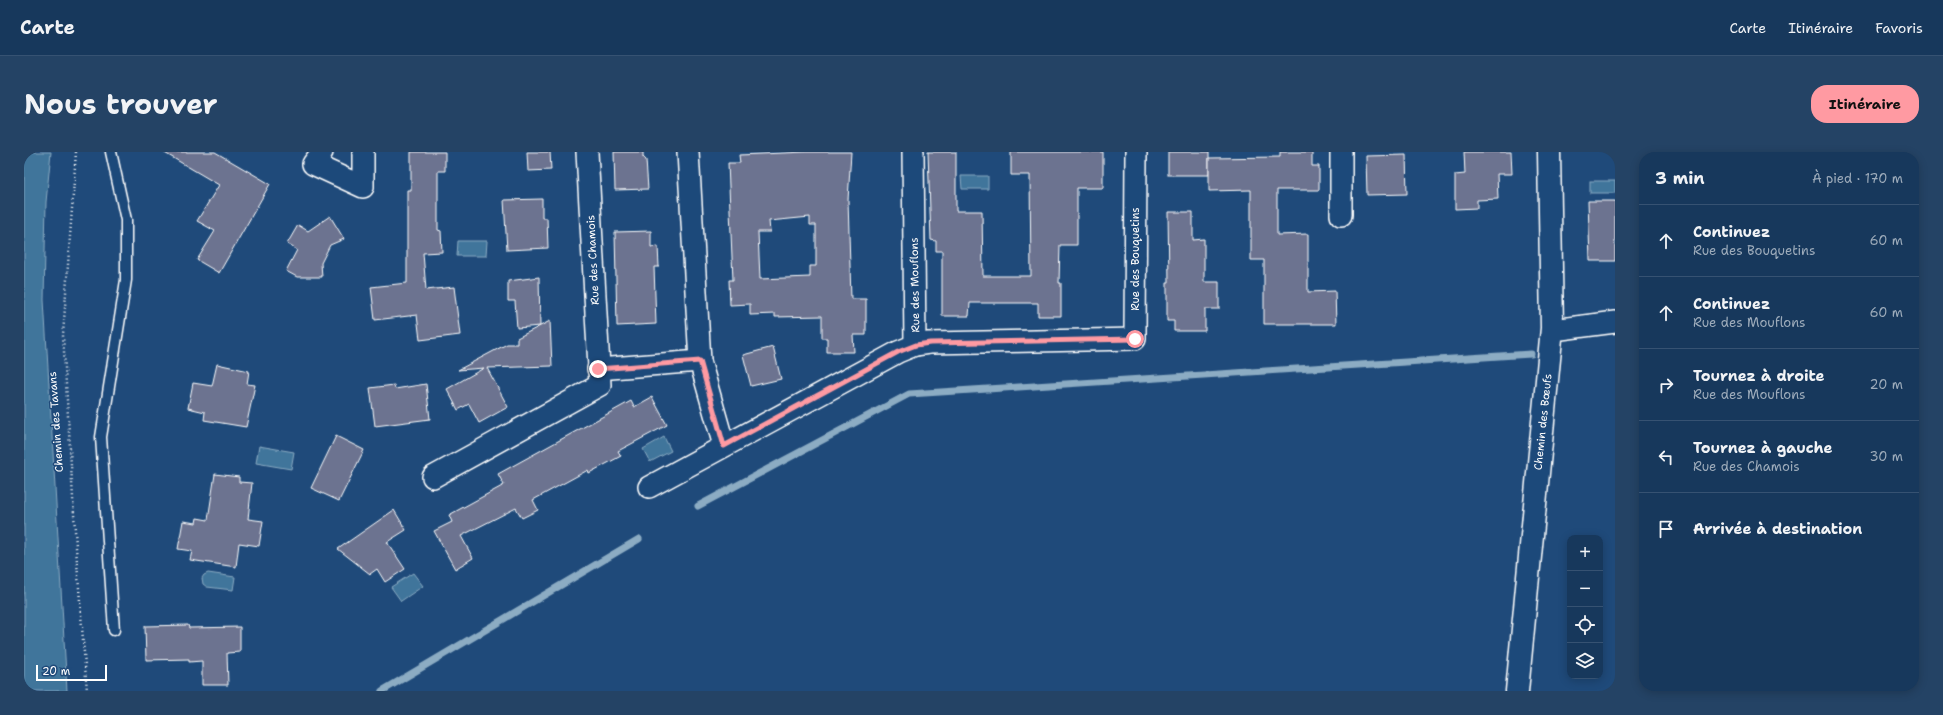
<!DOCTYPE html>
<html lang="fr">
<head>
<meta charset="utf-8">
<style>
	:root { --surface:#17385c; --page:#244365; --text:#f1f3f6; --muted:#9eacbb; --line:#365272; --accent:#ff9aa2 }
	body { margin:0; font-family:"Shantell Sans",sans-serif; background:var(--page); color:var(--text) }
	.controls { position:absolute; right:12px; bottom:12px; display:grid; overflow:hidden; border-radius:8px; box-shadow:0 2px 10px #0003 }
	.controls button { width:36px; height:36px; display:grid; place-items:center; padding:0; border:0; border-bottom:1px solid var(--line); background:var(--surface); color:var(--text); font:20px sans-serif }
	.scale { position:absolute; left:12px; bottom:10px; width:71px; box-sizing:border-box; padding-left:4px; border:2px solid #fff; border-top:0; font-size:11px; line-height:14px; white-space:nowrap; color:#fff; -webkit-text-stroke:3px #1f4a7a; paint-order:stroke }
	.stop { position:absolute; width:12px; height:12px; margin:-9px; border:3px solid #ff9aa2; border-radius:50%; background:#fff }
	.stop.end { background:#ff9aa2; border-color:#fff; box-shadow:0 1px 4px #0008 }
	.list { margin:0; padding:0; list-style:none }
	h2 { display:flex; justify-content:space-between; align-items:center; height:52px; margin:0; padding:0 16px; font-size:17px }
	h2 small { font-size:13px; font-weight:400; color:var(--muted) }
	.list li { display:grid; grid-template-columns:26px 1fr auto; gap:12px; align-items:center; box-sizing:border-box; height:72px; padding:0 16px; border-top:1px solid var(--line) }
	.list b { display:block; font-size:15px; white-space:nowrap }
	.list p { margin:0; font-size:13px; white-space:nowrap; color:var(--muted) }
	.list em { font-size:13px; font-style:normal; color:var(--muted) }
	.icon { flex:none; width:22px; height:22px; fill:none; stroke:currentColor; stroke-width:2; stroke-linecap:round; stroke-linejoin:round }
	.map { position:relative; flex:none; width:1591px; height:539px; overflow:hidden; border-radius:16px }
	header { display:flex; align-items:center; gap:24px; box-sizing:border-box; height:56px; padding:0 20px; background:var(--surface); border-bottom:1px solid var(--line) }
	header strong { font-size:19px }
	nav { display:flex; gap:22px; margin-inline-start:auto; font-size:14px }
	.intro { display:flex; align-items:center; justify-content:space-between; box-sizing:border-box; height:96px; padding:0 24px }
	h1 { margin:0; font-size:28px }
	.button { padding:10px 18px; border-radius:16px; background:var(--accent); color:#111; font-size:14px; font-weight:700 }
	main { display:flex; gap:24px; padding:0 24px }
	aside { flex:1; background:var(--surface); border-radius:16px; box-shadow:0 2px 10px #0003 }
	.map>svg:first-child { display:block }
</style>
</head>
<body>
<header>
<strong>Carte</strong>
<nav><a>Carte</a><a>Itinéraire</a><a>Favoris</a></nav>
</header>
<div class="intro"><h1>Nous trouver</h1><a class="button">Itinéraire</a></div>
<main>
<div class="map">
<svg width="1591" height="539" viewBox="0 0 1591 539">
	<rect width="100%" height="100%" fill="#1f4a7a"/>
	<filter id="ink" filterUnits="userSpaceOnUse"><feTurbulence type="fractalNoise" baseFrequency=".025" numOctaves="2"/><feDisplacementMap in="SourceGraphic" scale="8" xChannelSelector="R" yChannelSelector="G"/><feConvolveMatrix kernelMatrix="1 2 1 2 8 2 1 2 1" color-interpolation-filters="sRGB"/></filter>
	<g filter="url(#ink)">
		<!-- water -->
		<g fill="#3f759b" stroke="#8cacc3">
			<path d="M0 0H27L22 50 20 148 43 539H0Z"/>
			<path d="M937 24H964V37H938Z"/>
			<rect x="1566" y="29" width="25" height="12"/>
			<path d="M434 89H463L462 104H433Z"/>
			<path d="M640 285 647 299 626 310 619 297Z"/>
			<path d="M235 294 270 300 267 317 232 311Z"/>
			<path d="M184 421 211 425 209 438 183 435 179 432 178 426 180 423Z"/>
			<path d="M389 421 399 434 377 449 367 435Z"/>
		</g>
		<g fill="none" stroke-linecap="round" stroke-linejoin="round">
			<!-- stream -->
			<g stroke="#8cacc3" stroke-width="7">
				<path d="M674 354 885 242 1507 202"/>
				<path d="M358 539 615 387"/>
			</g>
		</g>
		<!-- building -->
		<g fill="#6c7390" stroke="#fff" fill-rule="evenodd">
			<path d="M139 0H191L246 32 195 121 173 108 191 79 173 69 195 33Z"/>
			<path d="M387 0H421V19H414V78L417 79 418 100 399 101 402 138 430 135 436 183 396 188 393 163 351 168 347 135 383 131V38H387Z"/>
			<path d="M503 0H526L527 18 504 19Z"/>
			<path d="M590 0H619V5L622 8 624 37 591 38Z"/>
			<path d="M782 0H827L824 48 827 147H842V183H829L830 200H803V186H798V164L751 165V162L726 163V152L706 153 705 128H709L704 11H716L715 3ZM786 65V73H792V114H786V125L736 127 734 80H746L745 69Z"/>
			<path d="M904 0H932V59H958L959 124H1007L1006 23H987V0H1079V36H1053V93H1036L1035 131H1037V164H1014V151H946L945 164H918V99H912V89L907 88Z"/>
			<rect x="1144" y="0" width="41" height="23"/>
			<path d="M1256 0H1288V14H1295V38H1253V83L1284 82V140L1311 139 1312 172H1240V108H1227V38L1185 39V6L1256 5Z"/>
			<path d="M1440 0H1487L1488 22H1473L1474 47 1453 48V56L1431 57V23L1441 22Z"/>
			<path d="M1382 3 1383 42 1343 43 1342 4Z"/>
			<path d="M518 47V66H523L524 96 483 98 480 48Z"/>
			<path d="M1564 49H1591V109H1566Z"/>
			<path d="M1144 60H1169V88L1180 87V130H1195V157H1181V179H1150V169H1143V131H1145Z"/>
			<path d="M306 64 320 87 306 93 297 111 298 125H273L262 119 273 98 263 92 274 73 284 79Z"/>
			<path d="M627 79V95L634 94 635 115H630L632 172 593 174 591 80Z"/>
			<path d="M515 125 516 174 493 176 491 149H484V129Z"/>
			<path d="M526 169 528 214 463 216 484 255 455 271 445 252 434 258 423 237 460 216 434 218 483 192H493V186Z"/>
			<path d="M749 195 757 227 727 234 719 203Z"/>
			<path d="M193 212 225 219 223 232 231 233 222 275 180 268 181 260 164 256 169 231 188 234Z"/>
			<path d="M402 232 406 267 351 274 346 236 370 233 371 237Z"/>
			<path d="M628 245 643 273 594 299 597 304 565 321 564 318 509 348 514 358 498 366 492 356 437 384 449 406 431 417 410 379 428 370 425 363 480 333 474 322 607 249 610 255Z"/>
			<path d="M312 284 340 298 315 349 287 336Z"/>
			<path d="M191 322 215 325V330L228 331 224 367 239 369 235 394 215 391 212 415 166 408 168 399 154 397 159 369 172 371 173 366 184 368Z"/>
			<path d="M370 358 382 378 363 390 381 417 361 430 353 417 346 422 314 397Z"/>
			<path d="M164 473 165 476 216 475V500L203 501 204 533H178V509L165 510V507L122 508 121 474Z"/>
		</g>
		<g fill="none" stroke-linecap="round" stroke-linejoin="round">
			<!-- lane casing -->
			<g stroke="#fff" stroke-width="13">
				<path id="lane" d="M87 0 102 68V128L77 285 90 478"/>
			</g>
			<!-- street casing -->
			<g stroke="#fff" stroke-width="24">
				<g id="street">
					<path d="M298 0 289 12 339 35V0"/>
					<path d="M664 0 676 209 700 294"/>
					<path d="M889 0 891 193"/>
					<path d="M1317 63V0"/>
					<path d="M1528 176 1537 177 1591 170"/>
					<path d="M574 217 676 209"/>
					<path d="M409 325 576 233 563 0"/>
					<path d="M625 335 874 200 891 193 905 191 1111 187 1112 0"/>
				</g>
			</g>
			<!-- secondary casing -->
			<g stroke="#fff" stroke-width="25">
				<path id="secondary" d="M1493 539 1528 176 1525 0"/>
			</g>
			<!-- path -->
			<path stroke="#fff" stroke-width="2.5" stroke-dasharray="1 3" stroke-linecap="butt" d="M52 0 39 183 53 411 63 539"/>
			<!-- lane -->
			<use href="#lane" stroke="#1f4a7a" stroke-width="10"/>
			<!-- street -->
			<use href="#street" stroke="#1f4a7a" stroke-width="21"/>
			<!-- secondary -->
			<use href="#secondary" stroke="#1f4a7a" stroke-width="22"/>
		</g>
	</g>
	<g fill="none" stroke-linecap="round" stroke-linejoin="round" filter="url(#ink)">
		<!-- route -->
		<path stroke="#ff9aa2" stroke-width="5" d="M574 217 676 209 700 294 874 200 892 193 906 191 1111 187"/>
	</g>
	<g text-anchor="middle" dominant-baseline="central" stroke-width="3" stroke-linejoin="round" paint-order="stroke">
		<!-- street labels -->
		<g font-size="11" fill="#fff" stroke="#1f4a7a">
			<text transform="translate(1111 107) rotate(-90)">Rue des Bouquetins</text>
			<text transform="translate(569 108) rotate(-93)">Rue des Chamois</text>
			<text transform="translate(891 133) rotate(-91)">Rue des Mouflons</text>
			<text transform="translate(32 270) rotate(-94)">Chemin des Tavans</text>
			<text transform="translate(1519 270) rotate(-84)">Chemin des Bœufs</text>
		</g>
	</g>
</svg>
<div class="controls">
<button>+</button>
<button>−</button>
<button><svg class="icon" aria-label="locate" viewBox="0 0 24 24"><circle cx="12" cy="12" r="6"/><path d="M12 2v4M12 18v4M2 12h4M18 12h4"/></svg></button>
<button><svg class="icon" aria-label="layers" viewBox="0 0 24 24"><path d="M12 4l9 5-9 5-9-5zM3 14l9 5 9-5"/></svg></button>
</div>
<div class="scale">20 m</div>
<div class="stop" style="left:1111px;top:187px"></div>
<div class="stop end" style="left:574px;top:217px"></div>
</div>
<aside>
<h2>3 min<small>À pied · 170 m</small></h2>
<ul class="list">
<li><svg class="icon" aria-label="ahead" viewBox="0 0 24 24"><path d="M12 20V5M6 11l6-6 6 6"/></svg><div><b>Continuez</b><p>Rue des Bouquetins</p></div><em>60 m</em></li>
<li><svg class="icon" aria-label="ahead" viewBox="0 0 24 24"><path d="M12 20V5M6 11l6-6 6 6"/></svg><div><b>Continuez</b><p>Rue des Mouflons</p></div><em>60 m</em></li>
<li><svg class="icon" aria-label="right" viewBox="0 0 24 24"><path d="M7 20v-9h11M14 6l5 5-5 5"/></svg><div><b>Tournez à droite</b><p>Rue des Mouflons</p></div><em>20 m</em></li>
<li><svg class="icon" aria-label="left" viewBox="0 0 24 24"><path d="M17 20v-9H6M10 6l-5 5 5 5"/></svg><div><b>Tournez à gauche</b><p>Rue des Chamois</p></div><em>30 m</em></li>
<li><svg class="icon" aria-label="arrive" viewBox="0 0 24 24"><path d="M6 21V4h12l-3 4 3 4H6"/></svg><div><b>Arrivée à destination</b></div></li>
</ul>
</aside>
</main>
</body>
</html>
